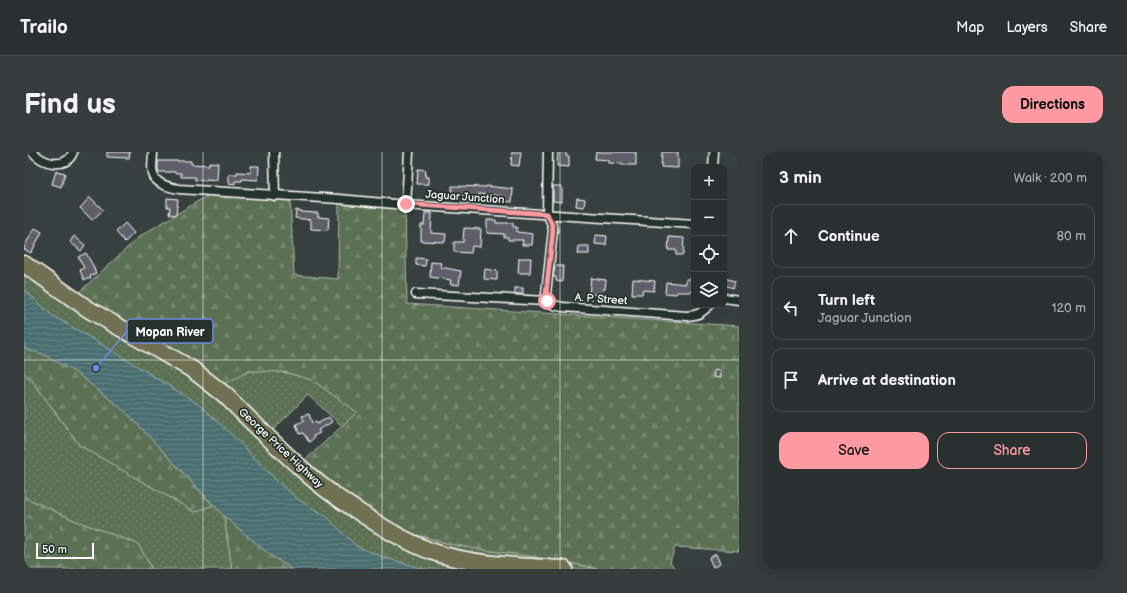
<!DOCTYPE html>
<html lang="en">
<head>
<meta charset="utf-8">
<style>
	:root { --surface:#29302f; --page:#353c3b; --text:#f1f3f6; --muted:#a5a9aa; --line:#454b4b; --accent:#ff9aa2 }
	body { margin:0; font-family:"Balsamiq Sans",sans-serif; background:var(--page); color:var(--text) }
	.controls { position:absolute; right:12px; top:12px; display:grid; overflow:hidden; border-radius:8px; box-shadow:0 4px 16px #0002 }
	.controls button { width:36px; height:36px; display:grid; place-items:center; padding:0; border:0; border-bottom:1px solid var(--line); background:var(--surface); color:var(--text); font:20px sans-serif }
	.scale { position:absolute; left:12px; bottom:10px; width:58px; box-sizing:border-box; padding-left:4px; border:2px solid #fff; border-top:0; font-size:11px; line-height:14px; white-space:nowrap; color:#fff; -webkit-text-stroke:3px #26332d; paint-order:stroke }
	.stop { position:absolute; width:12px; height:12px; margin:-9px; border:3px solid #ff9aa2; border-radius:50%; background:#fff }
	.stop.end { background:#ff9aa2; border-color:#fff; box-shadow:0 1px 4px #0008 }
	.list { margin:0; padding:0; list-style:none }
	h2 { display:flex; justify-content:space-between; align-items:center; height:52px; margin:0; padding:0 16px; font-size:17px }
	h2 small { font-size:13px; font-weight:400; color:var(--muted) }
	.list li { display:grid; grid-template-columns:26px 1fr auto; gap:12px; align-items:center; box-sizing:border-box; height:64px; margin:0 8px 8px; padding:0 8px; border:1px solid var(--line); border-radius:12px }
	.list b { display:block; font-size:15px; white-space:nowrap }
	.list p { margin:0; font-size:13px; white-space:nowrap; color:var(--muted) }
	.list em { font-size:13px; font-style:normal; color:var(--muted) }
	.actions { display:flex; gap:8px; padding:12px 16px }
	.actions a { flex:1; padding:9px 0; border:1px solid var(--accent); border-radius:12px; text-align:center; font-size:14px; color:var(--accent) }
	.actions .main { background:var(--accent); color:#111 }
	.icon { flex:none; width:22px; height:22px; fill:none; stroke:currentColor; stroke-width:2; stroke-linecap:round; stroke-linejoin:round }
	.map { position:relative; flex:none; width:715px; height:417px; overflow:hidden; border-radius:12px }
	header { display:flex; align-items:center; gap:24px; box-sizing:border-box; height:56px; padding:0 20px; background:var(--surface); border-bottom:1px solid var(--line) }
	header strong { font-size:19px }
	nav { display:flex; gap:22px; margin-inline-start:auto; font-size:14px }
	.intro { display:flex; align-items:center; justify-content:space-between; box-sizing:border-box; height:96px; padding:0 24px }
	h1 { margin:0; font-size:28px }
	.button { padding:10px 18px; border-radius:12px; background:var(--accent); color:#111; font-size:14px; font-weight:700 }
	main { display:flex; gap:24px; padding:0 24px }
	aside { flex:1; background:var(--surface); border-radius:12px; box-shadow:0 4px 16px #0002 }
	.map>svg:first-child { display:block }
</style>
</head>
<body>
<header>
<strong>Trailo</strong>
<nav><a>Map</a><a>Layers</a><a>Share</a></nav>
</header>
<div class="intro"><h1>Find us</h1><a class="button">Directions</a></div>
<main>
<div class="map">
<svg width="715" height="417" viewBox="0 0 715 417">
	<defs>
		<pattern id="grass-dots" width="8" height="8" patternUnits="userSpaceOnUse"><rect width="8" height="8" fill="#5c7053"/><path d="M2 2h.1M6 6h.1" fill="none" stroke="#74856d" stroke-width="1.8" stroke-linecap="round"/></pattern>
		<pattern id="forest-firs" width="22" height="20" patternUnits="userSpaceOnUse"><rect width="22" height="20" fill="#5c7053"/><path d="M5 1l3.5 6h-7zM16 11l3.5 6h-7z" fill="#74856d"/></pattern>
		<pattern id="water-rules" width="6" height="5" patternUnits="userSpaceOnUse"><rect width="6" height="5" fill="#4a6e6f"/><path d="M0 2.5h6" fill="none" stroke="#658485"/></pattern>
	</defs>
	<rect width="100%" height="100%" fill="#37403f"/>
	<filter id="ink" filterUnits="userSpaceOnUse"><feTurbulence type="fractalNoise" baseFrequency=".025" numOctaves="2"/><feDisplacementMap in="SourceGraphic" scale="8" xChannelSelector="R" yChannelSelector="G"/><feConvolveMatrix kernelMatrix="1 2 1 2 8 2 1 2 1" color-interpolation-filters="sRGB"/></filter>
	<g filter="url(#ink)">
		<!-- grass -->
		<g fill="url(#grass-dots)" stroke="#aeb8a9">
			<path d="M0 108 196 234 225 219 260 220 288 228 334 260 318 274 284 243 247 280 259 292 360 371 390 382 426 392 454 397 532 408 575 417H400L361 406 332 394 303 365 275 348 255 331 207 282 174 252 84 196 29 164 0 138Z"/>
			<path d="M0 221 8 228 55 293 171 360 189 353 200 364 208 417H128L114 392 52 369 0 345Z"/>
		</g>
		<!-- forest -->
		<g fill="url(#forest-firs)" stroke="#aeb8a9">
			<path d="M186 42 266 46 270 123 314 127 315 50 381 53 383 152 715 174V399L651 395 646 410 651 417H575L532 408 454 397 426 392 390 382 360 371 277 312 333 260 288 228 260 220 225 219 196 234 52 143 116 84Z"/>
			<path d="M0 194 3 198 19 202 54 222 103 261 189 353 171 360 55 293 8 228 0 221Z"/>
			<path d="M0 345 52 369 114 392 128 417H0Z"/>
			<path d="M200 364 246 403 268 417H208Z"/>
		</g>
		<!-- water -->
		<path fill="url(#water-rules)" stroke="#92a8a9" d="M0 138 29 164 84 196 174 252 207 282 255 331 275 348 303 365 332 394 361 406 400 417H268L246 403 200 364 103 261 54 222 19 202 3 198 0 194Z"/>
		<!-- building -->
		<g fill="#5e5e6a" stroke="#fff">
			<path d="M83 0H106L105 6 83 5Z"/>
			<path d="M488 0H497L495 14 487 13Z"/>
			<path d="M534 0H542V4H545V15L533 14Z"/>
			<path d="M572 0H612V13H598V12L585 11V8L571 7Z"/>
			<path d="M638 0H654V16L637 15Z"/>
			<path d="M134 9H167V12L185 13V10L194 11 193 28 182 27V29L171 28V25H157V21H151V20H134Z"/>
			<path d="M227 14H235L234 28 218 27V29H211V32L205 31V22H213V20L227 21Z"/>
			<path d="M394 17 402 18 401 25H405V32H393Z"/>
			<path d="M32 19 41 21 37 35 28 32Z"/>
			<path d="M428 34 462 35V34L489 37 488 50 479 49V44L455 42V45L428 43Z"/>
			<path d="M529 34H538V50L529 49Z"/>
			<path d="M66 45 79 58 68 68 56 56Z"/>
			<path d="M143 46 154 47 152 63 145 62 146 55H143Z"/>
			<path d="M553 46 561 47 560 55 552 54Z"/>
			<path d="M272 58 278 59V60L294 61V65L305 66 304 78 287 77V68L271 66Z"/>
			<path d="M401 61H408L407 81 422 82 421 90 397 89V73H400Z"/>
			<path d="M463 68H472V71H489V75H493V80L509 82 508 93H498L499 88H484V85H480V82L463 81Z"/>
			<path d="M101 71 110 81 101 90 92 80Z"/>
			<path d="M11 76 18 80 7 101 0 97V95Z"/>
			<path d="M440 76 457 77 456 95 448 94 447 101 430 100V90H439Z"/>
			<path d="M572 83 583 84 582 93 571 92Z"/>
			<path d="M50 84 61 93 57 99 46 90Z"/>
			<path d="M645 85 660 86 659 103H652V98H644Z"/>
			<path d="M555 94H565V102H554Z"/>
			<path d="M62 101 69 114 72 121 66 124 67 126 60 128 56 118 60 116 54 105Z"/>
			<path d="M392 106 402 107 401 114 392 113Z"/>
			<path d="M495 106H507L506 121H494Z"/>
			<path d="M407 110 417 111 416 115 437 119 435 133 426 132 427 128 406 125Z"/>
			<path d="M531 114H539L538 130 532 129V125H529Z"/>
			<path d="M461 117 473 119V128L460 127Z"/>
			<path d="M567 126 582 128 581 137H579L578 143 565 142Z"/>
			<path d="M700 126 711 129 709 136 700 133Z"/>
			<path d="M609 127 631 129 630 139 619 138 618 142H608Z"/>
			<path d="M662 127H669V140H653L652 142 641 141 642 130 662 132Z"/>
			<rect x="491" y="136" width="8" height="6"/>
			<path d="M690 218 696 219V226L689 225Z"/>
			<path d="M285 262 288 271 292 270 293 272 305 265 308 270 294 278 296 281 289 284 290 286 285 290 279 281 275 282 272 272 280 269 278 264Z"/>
			<path d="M692 402 696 412 689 415 685 406Z"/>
		</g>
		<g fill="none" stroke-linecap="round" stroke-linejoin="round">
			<!-- street casing -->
			<g stroke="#fff" stroke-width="11">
				<g id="street">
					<path d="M9 0C18 12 43 18 49 0"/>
					<path d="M129 0C129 7 127 16 129 22 132 33 146 35 155 37L315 47 382 53 670 72"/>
					<path d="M250 0 251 44"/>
					<path d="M689 15 690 0"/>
					<path d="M382 53 385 0"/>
					<path d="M392 142 523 149 530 153 538 155 663 164C675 163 677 161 686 153"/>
					<path d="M700 146 715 148"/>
					<path d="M523 149 522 142 529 78 527 70 523 62 524 0"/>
				</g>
			</g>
			<!-- highway casing -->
			<g stroke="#fff" stroke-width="19">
				<path id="highway" d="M0 112 64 157 169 218 201 243C226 268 251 293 278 317 299 337 324 353 349 369 371 383 394 396 419 403 459 414 499 414 540 417"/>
			</g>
			<!-- street -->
			<use href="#street" stroke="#26332d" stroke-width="8"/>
			<!-- highway -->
			<use href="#highway" stroke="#706f52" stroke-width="16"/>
		</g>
	</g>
	<g fill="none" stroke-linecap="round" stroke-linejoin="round" filter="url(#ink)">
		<!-- route -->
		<path stroke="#ff9aa2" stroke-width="5" d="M382 52 523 62 527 70 529 78 522 142 523 149"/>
	</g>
	<!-- grid -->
	<path fill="none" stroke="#fff" stroke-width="1" stroke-opacity="0.55" d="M179 0V417M358 0V417M536 0V417M0 208H715"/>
	<g text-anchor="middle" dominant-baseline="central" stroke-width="3.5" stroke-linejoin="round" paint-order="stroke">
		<!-- street labels -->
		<g font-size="11" fill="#fff" stroke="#26332d">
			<text transform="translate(441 45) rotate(4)">Jaguar Junction</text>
			<text transform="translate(577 147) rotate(4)">A. P. Street</text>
			<text transform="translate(257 296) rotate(43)">George Price Highway</text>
		</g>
	</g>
	<!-- callouts -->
	<path fill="none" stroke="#6c8ce6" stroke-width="1.5" d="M72 216L103 179"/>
	<circle fill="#6c8ce6" stroke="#26332d" stroke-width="1.5" cx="72" cy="216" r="4"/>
	<rect fill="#26332d" stroke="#6c8ce6" stroke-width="1.5" x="103" y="167" width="86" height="24" rx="4"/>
	<g font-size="12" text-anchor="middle" font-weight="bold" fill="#fff">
		<text x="146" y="184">Mopan River</text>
	</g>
</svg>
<div class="controls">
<button>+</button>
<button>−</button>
<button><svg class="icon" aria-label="locate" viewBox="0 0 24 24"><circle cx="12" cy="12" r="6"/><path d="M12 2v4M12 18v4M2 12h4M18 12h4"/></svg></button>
<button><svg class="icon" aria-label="layers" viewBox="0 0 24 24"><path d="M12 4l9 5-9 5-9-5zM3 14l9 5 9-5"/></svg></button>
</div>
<div class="scale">50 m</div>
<div class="stop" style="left:523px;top:149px"></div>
<div class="stop end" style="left:382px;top:52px"></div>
</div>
<aside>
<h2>3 min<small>Walk · 200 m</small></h2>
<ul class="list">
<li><svg class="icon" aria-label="ahead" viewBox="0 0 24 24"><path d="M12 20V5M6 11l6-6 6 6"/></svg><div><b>Continue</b></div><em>80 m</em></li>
<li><svg class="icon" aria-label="left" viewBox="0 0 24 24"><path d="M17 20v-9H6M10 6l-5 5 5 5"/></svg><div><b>Turn left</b><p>Jaguar Junction</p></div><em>120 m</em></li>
<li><svg class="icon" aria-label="arrive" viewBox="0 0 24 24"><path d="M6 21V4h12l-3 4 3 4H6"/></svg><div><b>Arrive at destination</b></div></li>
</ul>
<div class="actions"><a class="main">Save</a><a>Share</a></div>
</aside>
</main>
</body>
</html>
